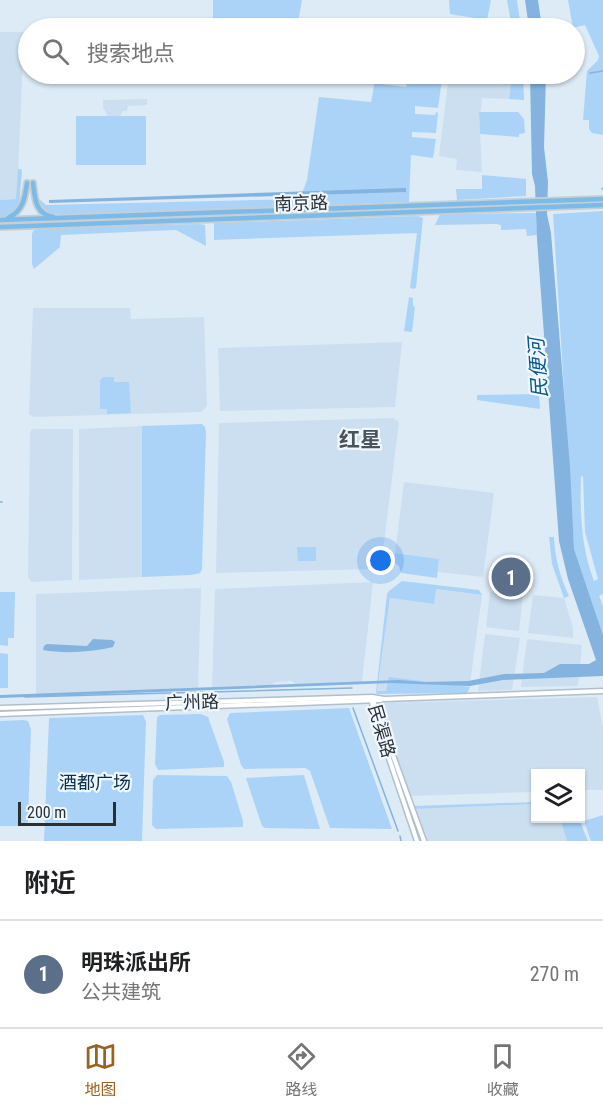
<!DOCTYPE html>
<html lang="zh">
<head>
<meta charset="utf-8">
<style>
	:root { --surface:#fff; --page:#f2f2f2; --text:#202124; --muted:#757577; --line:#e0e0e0; --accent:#9a621e }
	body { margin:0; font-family:"Roboto Condensed","Noto Sans SC",sans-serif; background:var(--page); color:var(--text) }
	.controls { position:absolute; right:18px; bottom:18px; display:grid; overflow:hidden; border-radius:0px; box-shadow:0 2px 4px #0004 }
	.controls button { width:54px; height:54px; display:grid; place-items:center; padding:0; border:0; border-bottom:2px solid var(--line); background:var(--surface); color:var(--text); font:30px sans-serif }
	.scale { position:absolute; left:18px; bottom:15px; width:98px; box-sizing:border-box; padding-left:6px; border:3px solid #2a2f33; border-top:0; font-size:16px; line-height:21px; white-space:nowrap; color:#2a2f33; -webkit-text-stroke:4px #eff7ff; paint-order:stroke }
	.you { position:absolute; left:381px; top:561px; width:21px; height:21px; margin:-15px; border:4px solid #fff; border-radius:50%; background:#1a73e8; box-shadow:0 0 0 9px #1a73e833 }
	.badge { display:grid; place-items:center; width:39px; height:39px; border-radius:50%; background:var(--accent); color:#fff; font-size:20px; font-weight:700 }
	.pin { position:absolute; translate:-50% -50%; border:3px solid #fff; box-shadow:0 2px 6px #0006 }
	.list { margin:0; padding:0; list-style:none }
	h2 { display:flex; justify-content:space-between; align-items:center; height:78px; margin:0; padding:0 24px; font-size:26px }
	h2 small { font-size:20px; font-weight:400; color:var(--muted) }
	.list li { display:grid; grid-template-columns:39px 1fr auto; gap:18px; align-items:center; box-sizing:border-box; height:108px; padding:0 24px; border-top:2px solid var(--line) }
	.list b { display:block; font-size:22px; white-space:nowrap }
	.list p { margin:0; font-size:20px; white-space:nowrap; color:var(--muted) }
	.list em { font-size:20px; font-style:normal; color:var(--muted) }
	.icon { flex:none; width:33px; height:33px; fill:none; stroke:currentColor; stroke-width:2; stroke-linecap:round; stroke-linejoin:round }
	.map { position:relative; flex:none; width:603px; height:841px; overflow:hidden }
	.search { position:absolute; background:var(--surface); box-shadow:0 2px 4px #0004; left:18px; right:18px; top:18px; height:66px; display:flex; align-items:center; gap:15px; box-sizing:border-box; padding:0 21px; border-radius:33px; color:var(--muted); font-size:22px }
	.sheet { height:186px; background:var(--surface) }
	nav { display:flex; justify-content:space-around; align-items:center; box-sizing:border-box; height:84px; border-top:2px solid var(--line); background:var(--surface); font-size:16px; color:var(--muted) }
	nav a { display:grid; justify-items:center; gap:3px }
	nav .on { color:var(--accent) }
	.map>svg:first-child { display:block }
</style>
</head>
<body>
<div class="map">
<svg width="603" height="841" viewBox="0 0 603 841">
	<rect width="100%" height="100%" fill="#ddebf7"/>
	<!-- built -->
	<g fill="#ccdff0">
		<path d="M0 32H24L17 199 0 200Z"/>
		<path d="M449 74H512L509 99 482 98 481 111 479 112 482 172 456 170 457 159 439 156Z"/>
		<path d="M147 99V105L128 106 127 111H123L117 122 109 120 105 110 103 109V100Z"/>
		<path d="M33 308H130L131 319 204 317 207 406 201 412 34 417 29 414Z"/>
		<path d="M402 342 395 407 220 411 218 348Z"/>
		<path d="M393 418 399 422 381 567 377 569 216 573 219 423Z"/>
		<path d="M142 426V577L79 580V429Z"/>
		<path d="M34 429H73L72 580 31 582 28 576 30 434 31 430Z"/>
		<path d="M404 482 494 493 483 577 438 572 439 559 395 553Z"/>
		<path d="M373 582 362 682 295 684 292 681 275 682 272 685 212 687 215 589Z"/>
		<path d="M201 588 198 689 36 696V594Z"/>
		<path d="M435 589 482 595 469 691 377 692 390 598 433 604Z"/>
		<path d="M490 592 523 596 519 631 486 627Z"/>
		<path d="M533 595 564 598 573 628V638L528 633Z"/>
		<path d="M485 634 520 638 512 690 478 691Z"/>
		<path d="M527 639 582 645 578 686 521 687Z"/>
		<path d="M597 697 603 727V790H581L580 774H536L535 792 410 796 378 703Z"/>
		<path d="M535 804 536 818 560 819 567 841H426L415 809Z"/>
	</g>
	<!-- green -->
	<g fill="#abd3f8" fill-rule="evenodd">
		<path d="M213 0H302L297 28H213Z"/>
		<path d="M449 0H491L487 20 450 14Z"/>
		<path d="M507 0H517L521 28H474L475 22 512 28Z"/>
		<path d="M568 0H603V135L592 133 589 129V120H583L587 71 598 60 599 56 585 25 573 28Z"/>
		<path d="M409 74H430L429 77 442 79 438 108 415 106V114L435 115 436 112 438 113 436 133 412 132V137L436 139 433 158 411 155 409 202 58 216 42 211 38 198 46 205 300 199 307 180 319 97 371 102 375 80 382 82V84L406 87Z"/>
		<path d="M512 74H523L524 100 509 99Z"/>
		<path d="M479 112H518L524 119 525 133 519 134V137L480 134Z"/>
		<rect x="76" y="116" width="70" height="49"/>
		<path d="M18 169H21L22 172 19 206 9 215 0 217V200L16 199Z"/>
		<path d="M482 175 526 179V196L457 200 456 189H482Z"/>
		<path d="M603 211V594L599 596 603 606V635L574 549 553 214ZM583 476 585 532 598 579 594 581C581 547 580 513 581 477Z"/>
		<path d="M536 213 537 235 527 236 526 229 501 230V225L496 224 435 225 440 214Z"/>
		<path d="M418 216 423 218 416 288 413 289 410 288 417 233 214 240V223Z"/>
		<path d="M200 224 205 225 206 246 176 230 61 235 60 247 34 269 32 264V234L33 231 39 228Z"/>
		<path d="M409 297 413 298V306L415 307 412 332 404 331Z"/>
		<path d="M103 377H114V382H129L131 413 107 414V409H100V380Z"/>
		<path d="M539 394 540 409 477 400V395Z"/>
		<path d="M202 424 205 427 206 432 202 569 200 573 191 575 142 577V426Z"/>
		<path d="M549 537H554C555 559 560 577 569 596L564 598 552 564Z"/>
		<path d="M297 547H316V561H298Z"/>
		<path d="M395 553 439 559 437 578 401 573 399 566 394 562Z"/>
		<path d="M402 581 479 590 482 595 436 589 434 604 390 598 377 691H386L389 677 470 687 467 693 377 694 376 692 387 594 389 591Z"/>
		<path d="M0 592H15L14 638H8V646L0 645Z"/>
		<path d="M0 653 8 654V688H0Z"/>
		<path d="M349 708 392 829 330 828 310 771 305 768 244 769 241 765 227 719 230 713Z"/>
		<path d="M201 714 208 717 224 762V767L158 770 155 764 157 717 160 715Z"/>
		<path d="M143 715 146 722 142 841H44L49 718Z"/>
		<path d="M24 720 28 721 31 729 28 822 25 826H0V721Z"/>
		<path d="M157 775 227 776 231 782 243 821V827L156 829 152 825 153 780Z"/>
		<path d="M304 775 320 829 265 828 262 826 246 778Z"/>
		<path d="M536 802 535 804 415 809 413 806Z"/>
		<path d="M603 815V841H591L584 821Z"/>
		<path d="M560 819H579L588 841H567Z"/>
	</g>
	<!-- water -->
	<g fill="#83b3de">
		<path d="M525 0H538L542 28H529Z"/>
		<path d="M530 74H546L544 147 548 182 547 214 551 233 570 467 574 549 603 635V676L503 680 470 686 392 683 0 698V695L399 680 424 682 468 681 504 674 544 673 560 664H589L596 660 568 579 559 541 537 239 535 186 532 174Z"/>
		<path d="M406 188V192L49 203V200Z"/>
		<path d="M93 639 112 640 115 642 113 647C91 652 65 654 43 650L44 646 47 644 87 646Z"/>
	</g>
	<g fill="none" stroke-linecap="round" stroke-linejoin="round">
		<!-- stream -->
		<g stroke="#83b3de" stroke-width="1.5">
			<path d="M590 73 603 71"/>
			<path d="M547 74H565"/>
			<path d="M602 189 603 188"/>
			<path d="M0 502H2"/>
			<path d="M210 692 352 688"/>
			<path d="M25 697 204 692"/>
			<path d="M353 708 398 831"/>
			<path d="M400 836 401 841"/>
		</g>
		<!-- secondary casing -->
		<g stroke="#b2bfcb" stroke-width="7">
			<g id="secondary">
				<path d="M372 700 373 711 417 841"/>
				<path d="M373 700 424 841"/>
				<path d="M0 708 372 697 384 699 603 691"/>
				<path d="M0 714 381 700"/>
			</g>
		</g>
		<!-- primary casing -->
		<g stroke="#cccdce" stroke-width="8">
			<g id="primary">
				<path d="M33 183C35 198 35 214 53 217"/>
				<path d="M8 218C23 211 25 198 27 183"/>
				<path d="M0 220 603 199"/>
				<path d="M0 227 603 205"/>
			</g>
		</g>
		<!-- secondary -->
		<use href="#secondary" stroke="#fff" stroke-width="4"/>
		<!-- primary -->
		<use href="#primary" stroke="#79bbea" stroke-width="4.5"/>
	</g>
	<g text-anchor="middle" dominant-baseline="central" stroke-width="4.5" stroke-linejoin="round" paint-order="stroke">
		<!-- street labels -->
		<g font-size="18" fill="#2a2f33" stroke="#eff7ff">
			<text transform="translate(301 203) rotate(-2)">南京路</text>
			<text transform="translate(192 702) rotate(-2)">广州路</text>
			<text transform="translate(382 731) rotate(74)">民渠路</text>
		</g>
		<!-- park labels -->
		<g font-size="18" fill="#092f4c" stroke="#eff7ff">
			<text x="95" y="782">酒都广场</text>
		</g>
		<!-- water labels -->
		<g font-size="20" font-style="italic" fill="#0a588d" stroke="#eff7ff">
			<text transform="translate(538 368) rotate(-94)">民便河</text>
		</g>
		<!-- quarter labels -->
		<g font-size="21" font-weight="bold" fill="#48535d" stroke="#eff7ff">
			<text x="360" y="440">红星</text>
		</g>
	</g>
</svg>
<div class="controls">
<button><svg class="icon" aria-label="layers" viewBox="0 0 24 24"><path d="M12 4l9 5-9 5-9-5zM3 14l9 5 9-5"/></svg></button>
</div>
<div class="scale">200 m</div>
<div class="you"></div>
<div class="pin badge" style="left:511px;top:577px;background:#5c6f8a">1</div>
<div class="search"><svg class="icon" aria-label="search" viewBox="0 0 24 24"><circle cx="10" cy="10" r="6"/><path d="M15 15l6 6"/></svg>搜索地点</div>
</div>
<section class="sheet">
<h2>附近<small></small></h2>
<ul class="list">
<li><span class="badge" style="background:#5c6f8a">1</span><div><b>明珠派出所</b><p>公共建筑</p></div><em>270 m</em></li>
</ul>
</section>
<nav>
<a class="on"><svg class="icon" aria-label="map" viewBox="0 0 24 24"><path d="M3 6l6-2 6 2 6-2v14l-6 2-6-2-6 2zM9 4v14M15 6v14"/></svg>地图</a>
<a><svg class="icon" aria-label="directions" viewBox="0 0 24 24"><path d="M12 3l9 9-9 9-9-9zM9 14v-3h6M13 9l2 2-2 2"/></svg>路线</a>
<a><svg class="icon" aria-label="saved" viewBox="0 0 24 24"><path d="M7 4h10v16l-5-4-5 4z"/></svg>收藏</a>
</nav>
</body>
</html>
